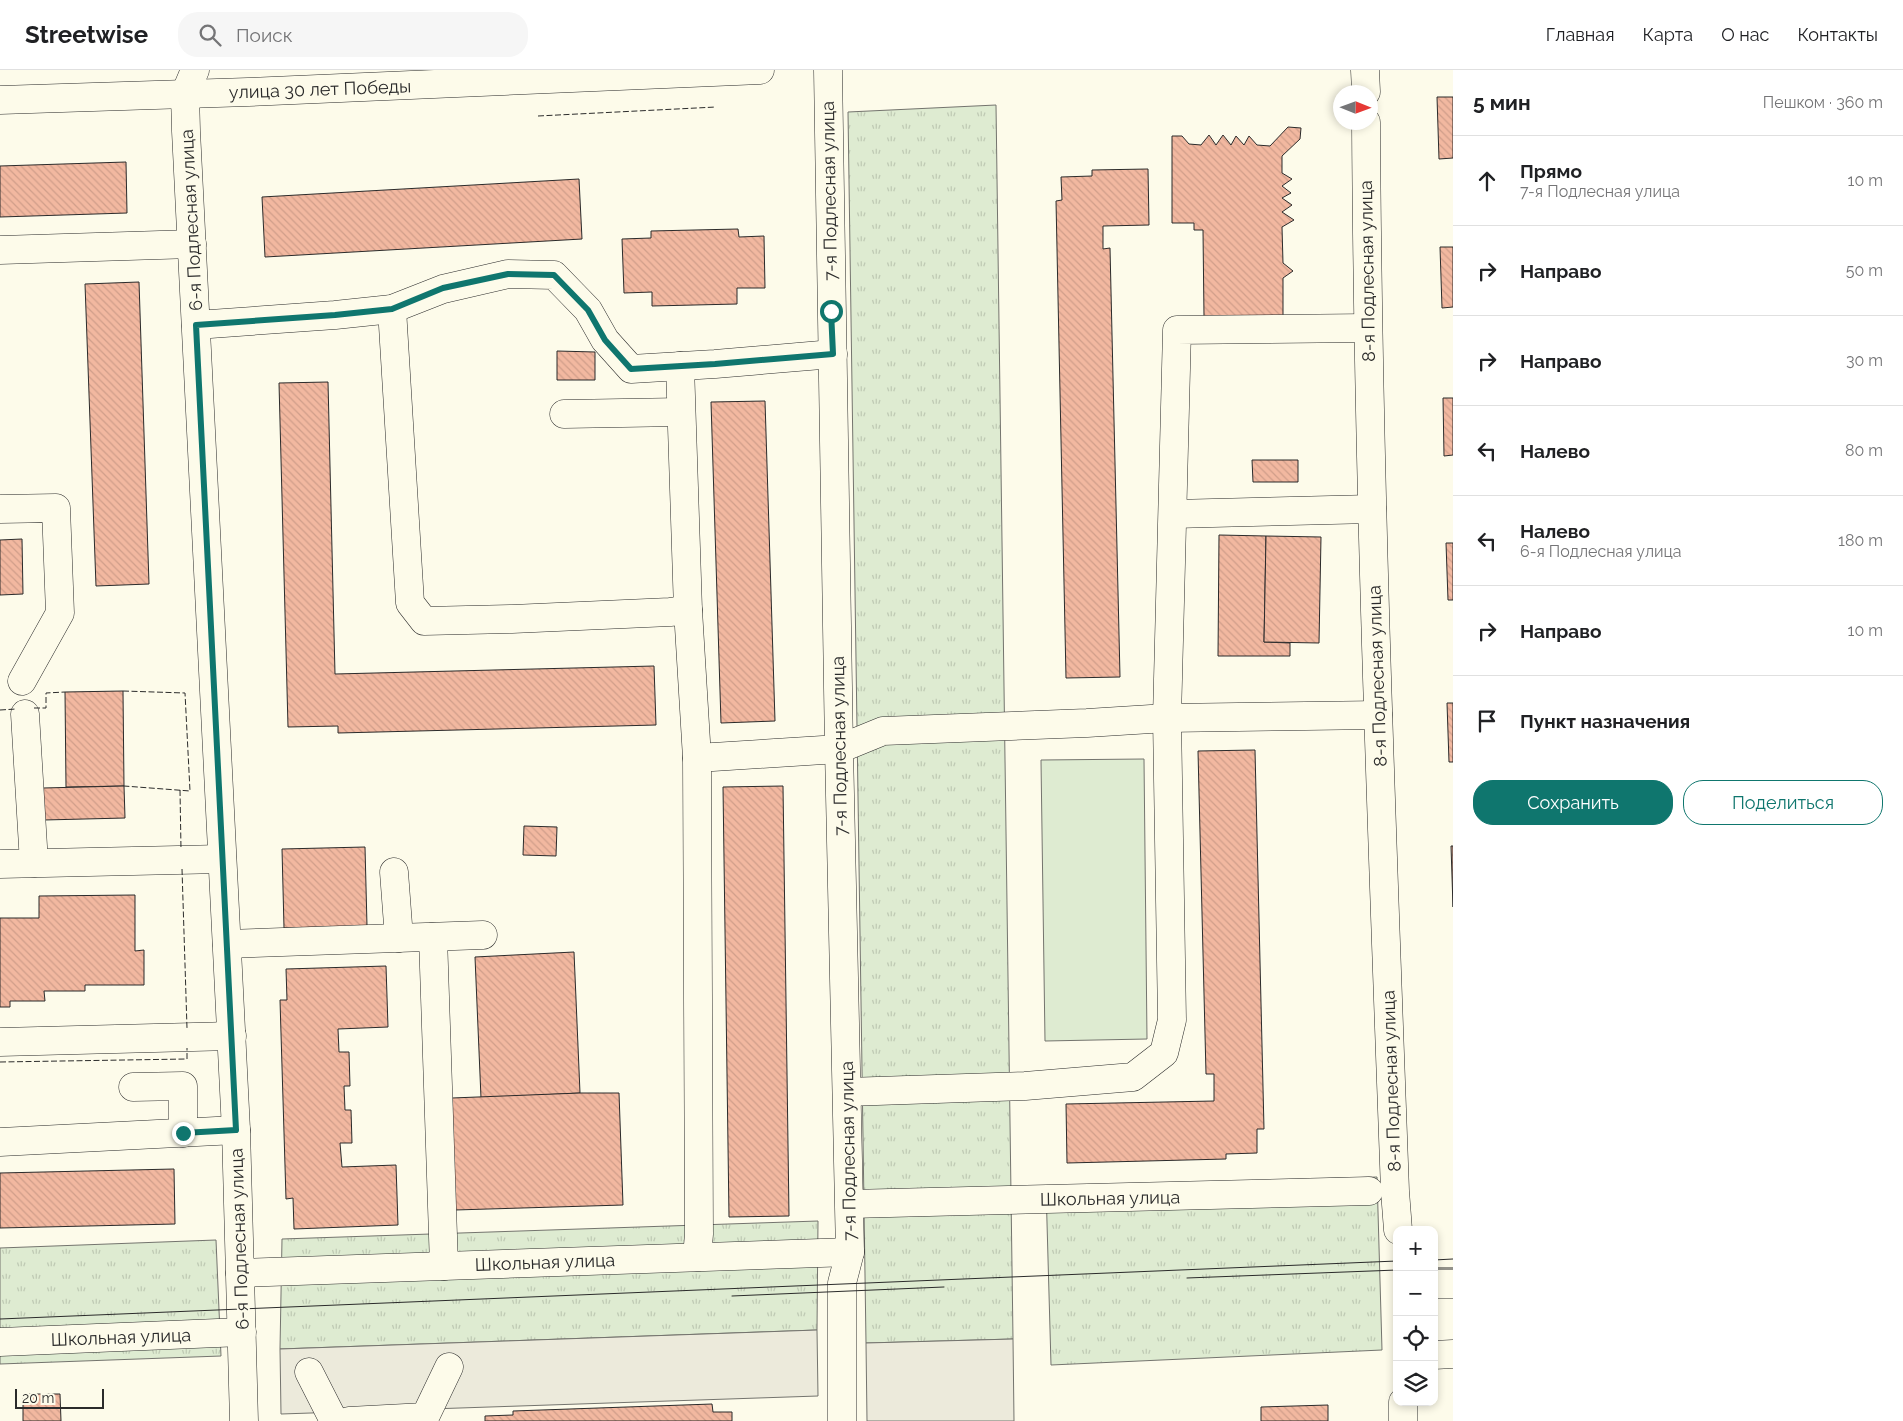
<!DOCTYPE html>
<html lang="ru">
<head>
<meta charset="utf-8">
<style>
	:root { --surface:#fff; --page:#f6f6f6; --text:#202124; --muted:#757577; --line:#e0e0e0; --accent:#0f766e }
	body { margin:0; font-family:Raleway,sans-serif; background:var(--page); color:var(--text) }
	.controls { position:absolute; right:15px; bottom:15px; display:grid; overflow:hidden; border-radius:10px; box-shadow:0 2px 8px #0003 }
	.controls button { width:45px; height:45px; display:grid; place-items:center; padding:0; border:0; border-bottom:1px solid var(--line); background:var(--surface); color:var(--text); font:25px sans-serif }
	.compass { position:absolute; left:1333px; top:15px; width:45px; height:45px; border-radius:50%; background:var(--surface); box-shadow:0 2px 8px #0003; rotate:91deg }
	.scale { position:absolute; left:15px; bottom:12px; width:89px; box-sizing:border-box; padding-left:5px; border:2px solid #2b2b2b; border-top:0; font-size:14px; line-height:18px; white-space:nowrap; color:#2b2b2b; -webkit-text-stroke:4px #fdfbea; paint-order:stroke }
	.stop { position:absolute; width:15px; height:15px; margin:-11px; border:4px solid #0f766e; border-radius:50%; background:#fff }
	.stop.end { background:#0f766e; border-color:#fff; box-shadow:0 1px 5px #0008 }
	.list { margin:0; padding:0; list-style:none }
	h2 { display:flex; justify-content:space-between; align-items:center; height:65px; margin:0; padding:0 20px; font-size:21px }
	h2 small { font-size:16px; font-weight:400; color:var(--muted) }
	.list li { display:grid; grid-template-columns:32px 1fr auto; gap:15px; align-items:center; box-sizing:border-box; height:90px; padding:0 20px; border-top:1px solid var(--line) }
	.list b { display:block; font-size:19px; white-space:nowrap }
	.list p { margin:0; font-size:16px; white-space:nowrap; color:var(--muted) }
	.list em { font-size:16px; font-style:normal; color:var(--muted) }
	.actions { display:flex; gap:10px; padding:15px 20px }
	.actions a { flex:1; padding:11px 0; border:1px solid var(--accent); border-radius:20px; text-align:center; font-size:18px; color:var(--accent) }
	.actions .main { background:var(--accent); color:#fff }
	.icon { flex:none; width:28px; height:28px; fill:none; stroke:currentColor; stroke-width:2; stroke-linecap:round; stroke-linejoin:round }
	.map { position:relative; flex:none; width:1453px; height:1351px; overflow:hidden }
	header { display:flex; align-items:center; gap:30px; box-sizing:border-box; height:70px; padding:0 25px; background:var(--surface); border-bottom:1px solid var(--line) }
	header strong { font-size:24px }
	nav { display:flex; gap:28px; margin-inline-start:auto; font-size:18px }
	.search { width:350px; height:45px; background:var(--page); display:flex; align-items:center; gap:12px; box-sizing:border-box; padding:0 18px; border-radius:20px; color:var(--muted); font-size:19px }
	main { display:flex }
	aside { flex:1; background:var(--surface) }
	.map>svg:first-child { display:block }
</style>
</head>
<body>
<header>
<strong>Streetwise</strong>
<div class="search"><svg class="icon" aria-label="search" viewBox="0 0 24 24"><circle cx="10" cy="10" r="6"/><path d="M15 15l6 6"/></svg>Поиск</div>
<nav><a>Главная</a><a>Карта</a><a>О нас</a><a>Контакты</a></nav>
</header>
<main>
<div class="map">
<svg width="1453" height="1351" viewBox="0 0 1453 1351">
	<defs>
		<pattern id="grass-tufts" width="24" height="20" patternUnits="userSpaceOnUse" patternTransform="scale(1.25)"><rect width="24" height="20" fill="#deebd1"/><path d="M3 7l-1-3M5 7V3M7 7l1-3M15 17l-1-3M17 17v-4M19 17l1-3" fill="none" stroke="#bfcab4"/></pattern>
		<pattern id="building-back-hatch" width="6" height="6" patternUnits="userSpaceOnUse" patternTransform="scale(1.25)"><rect width="6" height="6" fill="#f2b8a0"/><path d="M-1 5l2 2M0 0l6 6M5-1l2 2" fill="none" stroke="#d09e8a"/></pattern>
	</defs>
	<rect width="100%" height="100%" fill="#fdfbea"/>
	<!-- grass -->
	<g fill="url(#grass-tufts)" stroke="#74746e">
		<path d="M996 35 1013 1269 866 1273 848 42Z"/>
		<path d="M1377 1107 1382 1280 1051 1295 1046 1117Z"/>
		<path d="M818 1151 817 1260 280 1279 282 1169Z"/>
		<path d="M216 1170 221 1286 0 1294V1178Z"/>
	</g>
	<!-- park -->
	<path fill="#deebd1" stroke="#74746e" d="M1144 689 1147 969 1045 971 1041 690Z"/>
	<!-- parking -->
	<g fill="#eceadb" stroke="#74746e">
		<path d="M817 1260 818 1326 281 1344 280 1279Z"/>
		<path d="M1013 1269 1014 1351H867L866 1273Z"/>
	</g>
	<!-- building -->
	<g fill="url(#building-back-hatch)" stroke="#2b2b2b">
		<path d="M1437 27H1453V88L1439 89Z"/>
		<path d="M1288 57 1301 58 1300 69 1282 86V103L1292 109 1282 116 1291 123 1282 128 1292 135 1282 142 1294 150 1282 157 1283 193 1293 201 1283 208V247H1204L1203 160H1194V153H1172V66H1182L1189 74 1201 75 1209 65 1216 75 1223 65 1231 75 1236 66 1244 75 1249 66 1257 75 1270 76Z"/>
		<path d="M126 92 127 143 0 147V96Z"/>
		<path d="M1148 99 1149 155 1103 156V179L1110 178 1120 607 1066 608 1056 131 1062 130 1061 107 1092 106V100Z"/>
		<path d="M579 109 582 169 265 187 262 127Z"/>
		<path d="M738 159 739 167 764 166 765 218H737V234L652 236V222L624 223 622 169 651 168V161Z"/>
		<path d="M1440 177H1453V237L1442 238Z"/>
		<path d="M139 212 149 514 96 516 85 214Z"/>
		<path d="M557 281 595 282V310H557Z"/>
		<path d="M328 312 335 604 654 596 656 655 338 663V656L288 657 279 313Z"/>
		<path d="M1443 328H1453V385L1444 386Z"/>
		<path d="M765 331 775 651 721 653 711 332Z"/>
		<path d="M1252 390H1298V412H1253Z"/>
		<path d="M1219 465 1266 466 1264 572 1290 573V586H1218Z"/>
		<path d="M1266 466 1321 467 1319 573 1264 572Z"/>
		<path d="M22 469 23 524 0 525V470Z"/>
		<path d="M1446 473H1453V530H1448Z"/>
		<path d="M123 621 124 716 66 717 65 622Z"/>
		<path d="M1447 633H1453V692H1449Z"/>
		<path d="M1255 680 1264 1059H1257V1083L1226 1084V1089L1067 1093 1066 1034 1214 1031V1004H1206L1198 681Z"/>
		<path d="M124 716 125 748 44 750 43 718Z"/>
		<path d="M783 716 789 1146 729 1147 723 717Z"/>
		<path d="M524 756 557 757 556 786 523 785Z"/>
		<path d="M1451 776H1453V837Z"/>
		<path d="M365 777 367 856 284 858 282 779Z"/>
		<path d="M135 825V881L144 880V915H85V921H44L45 931H10V937H0V848H39V826Z"/>
		<path d="M574 882 580 1023 481 1028 475 887Z"/>
		<path d="M386 896 388 957 338 959 339 982H349L350 1016H344L345 1040H351L352 1073H340L342 1097 396 1095 398 1155 294 1159 293 1128 286 1129 280 930H287L286 899Z"/>
		<path d="M580 1023H619L623 1135 455 1140 452 1028Z"/>
		<path d="M174 1099 175 1154 0 1158V1103Z"/>
		<path d="M23 1324H60L61 1351H23Z"/>
		<path d="M712 1334 713 1342H732V1351H485V1346L513 1345V1341Z"/>
		<path d="M1328 1335V1351H1261V1337Z"/>
	</g>
	<g fill="none" stroke-linecap="round" stroke-linejoin="round">
		<!-- minor casing -->
		<g stroke="#2b2b2b" stroke-width="29">
			<g id="minor">
				<path d="M195 0 185 24 186 61 236 1060 244 1351"/>
				<path d="M828 0 839 679 850 1182 842 1213V1351"/>
				<path d="M1365 0 1366 22"/>
				<path d="M1366 52C1368 409 1382 765 1395 1121L1398 1160"/>
				<path d="M0 180 192 174"/>
				<path d="M392 239 410 533 424 551 512 549 670 542 688 540 697 688 699 1164 697 1187"/>
				<path d="M196 255 335 245 392 239 443 219 508 204 554 205 588 240 605 270 631 299 715 294 833 284"/>
				<path d="M680 296 688 540"/>
				<path d="M564 344 681 342"/>
				<path d="M0 439 56 438 60 543 22 611"/>
				<path d="M1173 444 1372 439"/>
				<path d="M25 644 34 793"/>
				<path d="M697 688 839 679 883 661 1087 653 1167 648 1378 645"/>
				<path d="M0 794 222 789"/>
				<path d="M394 802 399 868"/>
				<path d="M433 867 444 1196"/>
				<path d="M227 874 483 865"/>
				<path d="M0 972 232 966"/>
				<path d="M133 1017 183 1016V1063"/>
				<path d="M847 1022 1025 1016 1133 1007 1164 983 1172 950 1167 648 1177 260 1367 258"/>
				<path d="M0 1072 236 1060"/>
				<path d="M850 1134 1369 1121"/>
				<path d="M240 1203 850 1182"/>
				<path d="M1434 1214H1453"/>
				<path d="M0 1272 242 1262"/>
				<path d="M1434 1285 1453 1284"/>
				<path d="M309 1302 334 1351"/>
				<path d="M1403 1332V1351"/>
				<path d="M349 1351 425 1347 449 1297"/>
			</g>
		</g>
		<!-- major casing -->
		<g stroke="#2b2b2b" stroke-width="29">
			<path id="major" d="M0 30 248 22 760 0"/>
		</g>
		<!-- minor -->
		<use href="#minor" stroke="#fdfbea" stroke-width="28"/>
		<!-- major -->
		<use href="#major" stroke="#fdfbea" stroke-width="28"/>
		<!-- tram -->
		<g stroke="#2b2b2b" stroke-width="1">
			<path d="M1434 1190 1453 1189"/>
			<path d="M1434 1198H1453"/>
			<path d="M1187 1208 1397 1200"/>
			<path d="M732 1226 944 1217"/>
			<path d="M0 1249 1397 1191"/>
		</g>
		<!-- fence -->
		<g stroke="#2b2b2b" stroke-width="1" stroke-dasharray="6 2.5" stroke-linecap="butt">
			<path d="M538 46 716 37"/>
			<path d="M123 621 185 623 190 721 124 716"/>
			<path d="M34 638H46V623L65 622"/>
			<path d="M0 640 16 639"/>
			<path d="M180 720 181 779"/>
			<path d="M182 799 187 958"/>
			<path d="M0 992 187 989V978"/>
		</g>
	</g>
	<g fill="none" stroke-linecap="round" stroke-linejoin="round">
		<!-- route -->
		<path stroke="#0f766e" stroke-width="6" d="M183 1063 236 1060 196 255 335 245 392 239 443 218 508 204 554 205 588 240 605 270 631 299 715 294 833 284 831 241"/>
	</g>
	<g text-anchor="middle" dominant-baseline="central" stroke-width="4" stroke-linejoin="round" paint-order="stroke">
		<!-- street labels -->
		<g font-size="18" fill="#2b2b2b" stroke="#fdfbea">
			<text transform="translate(320 19) rotate(-2)">улица 30 лет Победы</text>
			<text transform="translate(829 121) rotate(-91)">7-я Подлесная улица</text>
			<text transform="translate(191 150) rotate(-93)">6-я Подлесная улица</text>
			<text transform="translate(1367 201) rotate(-91)">8-я Подлесная улица</text>
			<text transform="translate(1377 606) rotate(-92)">8-я Подлесная улица</text>
			<text transform="translate(839 676) rotate(-91)">7-я Подлесная улица</text>
			<text transform="translate(1391 1011) rotate(-92)">8-я Подлесная улица</text>
			<text transform="translate(848 1081) rotate(-91)">7-я Подлесная улица</text>
			<text transform="translate(1110 1128) rotate(-1)">Школьная улица</text>
			<text transform="translate(239 1169) rotate(-92)">6-я Подлесная улица</text>
			<text transform="translate(545 1192) rotate(-2)">Школьная улица</text>
			<text transform="translate(121 1267) rotate(-2)">Школьная улица</text>
		</g>
	</g>
</svg>
<div class="controls">
<button>+</button>
<button>−</button>
<button><svg class="icon" aria-label="locate" viewBox="0 0 24 24"><circle cx="12" cy="12" r="6"/><path d="M12 2v4M12 18v4M2 12h4M18 12h4"/></svg></button>
<button><svg class="icon" aria-label="layers" viewBox="0 0 24 24"><path d="M12 4l9 5-9 5-9-5zM3 14l9 5 9-5"/></svg></button>
</div>
<svg class="compass" viewBox="-18 -18 36 36"><path d="M0-13l5 13h-10z" fill="#e53935"/><path d="M0 13l5-13h-10z" fill="#757577"/></svg>
<div class="scale">20 m</div>
<div class="stop" style="left:831px;top:241px"></div>
<div class="stop end" style="left:183px;top:1063px"></div>
</div>
<aside>
<h2>5 мин<small>Пешком · 360 m</small></h2>
<ul class="list">
<li><svg class="icon" aria-label="ahead" viewBox="0 0 24 24"><path d="M12 20V5M6 11l6-6 6 6"/></svg><div><b>Прямо</b><p>7-я Подлесная улица</p></div><em>10 m</em></li>
<li><svg class="icon" aria-label="right" viewBox="0 0 24 24"><path d="M7 20v-9h11M14 6l5 5-5 5"/></svg><div><b>Направо</b></div><em>50 m</em></li>
<li><svg class="icon" aria-label="right" viewBox="0 0 24 24"><path d="M7 20v-9h11M14 6l5 5-5 5"/></svg><div><b>Направо</b></div><em>30 m</em></li>
<li><svg class="icon" aria-label="left" viewBox="0 0 24 24"><path d="M17 20v-9H6M10 6l-5 5 5 5"/></svg><div><b>Налево</b></div><em>80 m</em></li>
<li><svg class="icon" aria-label="left" viewBox="0 0 24 24"><path d="M17 20v-9H6M10 6l-5 5 5 5"/></svg><div><b>Налево</b><p>6-я Подлесная улица</p></div><em>180 m</em></li>
<li><svg class="icon" aria-label="right" viewBox="0 0 24 24"><path d="M7 20v-9h11M14 6l5 5-5 5"/></svg><div><b>Направо</b></div><em>10 m</em></li>
<li><svg class="icon" aria-label="arrive" viewBox="0 0 24 24"><path d="M6 21V4h12l-3 4 3 4H6"/></svg><div><b>Пункт назначения</b></div></li>
</ul>
<div class="actions"><a class="main">Сохранить</a><a>Поделиться</a></div>
</aside>
</main>
</body>
</html>
